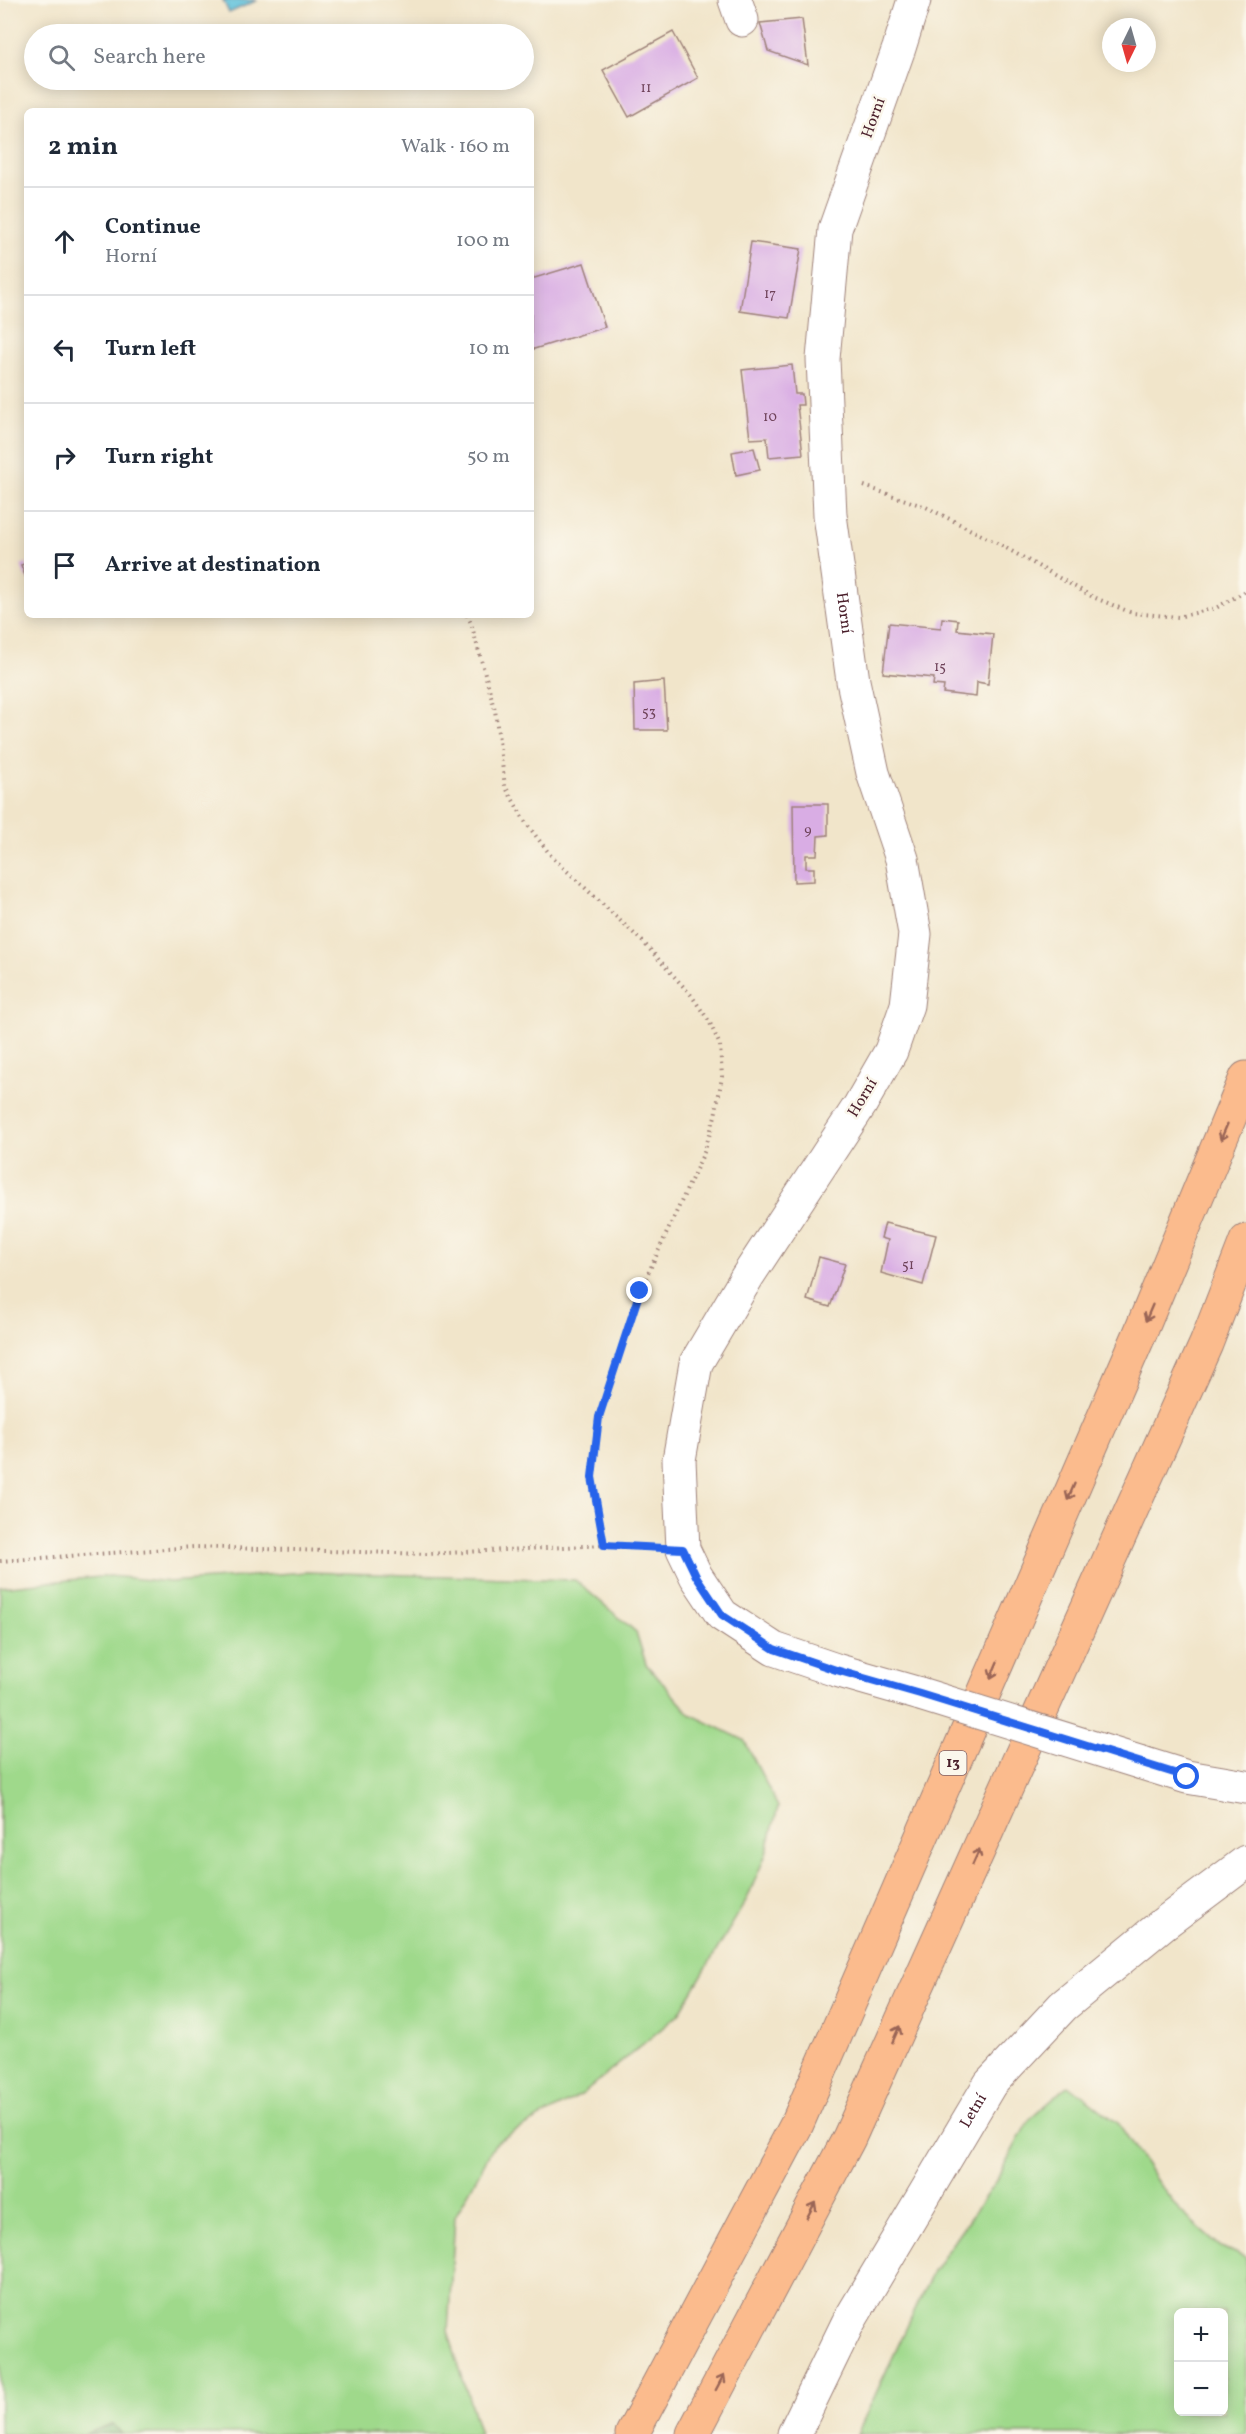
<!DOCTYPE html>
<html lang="en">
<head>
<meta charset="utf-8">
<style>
	:root { --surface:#fff; --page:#f2f2f3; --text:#1f2937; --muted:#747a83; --line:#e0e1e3 }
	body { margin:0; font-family:Vollkorn,serif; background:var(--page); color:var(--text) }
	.controls { position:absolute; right:18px; bottom:18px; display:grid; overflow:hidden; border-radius:9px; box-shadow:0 3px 15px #0003 }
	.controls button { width:54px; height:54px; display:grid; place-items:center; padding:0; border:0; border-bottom:2px solid var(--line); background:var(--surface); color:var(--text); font:30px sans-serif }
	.compass { position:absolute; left:1102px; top:18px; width:54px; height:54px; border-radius:50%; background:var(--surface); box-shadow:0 3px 15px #0003; rotate:185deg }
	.stop { position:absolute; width:18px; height:18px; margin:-14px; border:4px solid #2563eb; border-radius:50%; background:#fff }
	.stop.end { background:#2563eb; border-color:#fff; box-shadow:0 2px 6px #0008 }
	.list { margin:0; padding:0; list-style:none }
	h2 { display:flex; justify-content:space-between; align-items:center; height:78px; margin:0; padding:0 24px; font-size:26px }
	h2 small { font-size:20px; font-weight:400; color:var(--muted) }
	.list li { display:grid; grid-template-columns:39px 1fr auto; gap:18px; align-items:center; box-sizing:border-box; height:108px; padding:0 24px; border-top:2px solid var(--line) }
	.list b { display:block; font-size:22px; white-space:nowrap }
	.list p { margin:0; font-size:20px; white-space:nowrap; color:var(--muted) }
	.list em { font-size:20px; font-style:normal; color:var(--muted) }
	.icon { flex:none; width:33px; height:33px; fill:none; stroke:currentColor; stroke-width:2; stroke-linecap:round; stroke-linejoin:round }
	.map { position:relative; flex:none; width:1246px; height:2434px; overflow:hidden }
	.search { position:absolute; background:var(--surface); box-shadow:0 3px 15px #0003; left:24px; top:24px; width:510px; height:66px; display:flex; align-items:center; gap:15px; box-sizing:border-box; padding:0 21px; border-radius:33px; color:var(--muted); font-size:22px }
	.panel { position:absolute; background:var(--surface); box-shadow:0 3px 15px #0003; left:24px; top:108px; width:510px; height:510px; border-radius:9px }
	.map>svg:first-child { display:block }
</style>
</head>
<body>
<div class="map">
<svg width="1246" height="2434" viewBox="0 0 1246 2434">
	<rect width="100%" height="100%" fill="#fbf7ec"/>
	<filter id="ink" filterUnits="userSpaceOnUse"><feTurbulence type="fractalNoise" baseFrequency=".0167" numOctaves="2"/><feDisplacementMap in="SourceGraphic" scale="12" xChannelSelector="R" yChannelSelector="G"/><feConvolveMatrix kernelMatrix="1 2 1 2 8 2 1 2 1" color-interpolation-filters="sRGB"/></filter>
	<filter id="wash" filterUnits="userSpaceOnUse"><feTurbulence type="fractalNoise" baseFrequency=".008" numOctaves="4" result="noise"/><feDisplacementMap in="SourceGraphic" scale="24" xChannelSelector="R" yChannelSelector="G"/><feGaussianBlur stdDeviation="1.35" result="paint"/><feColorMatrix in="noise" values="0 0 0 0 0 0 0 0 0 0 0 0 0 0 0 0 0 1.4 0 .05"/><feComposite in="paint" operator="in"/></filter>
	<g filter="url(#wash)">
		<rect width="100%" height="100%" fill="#f1e5ca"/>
		<!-- green -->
		<g fill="#9fd98b" stroke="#747c5b" stroke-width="1.5" fill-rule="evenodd">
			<path d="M306 1572 575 1580 636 1632 646 1664 690 1714 744 1740 778 1807 766 1854 747 1899 679 2014 583 2094 496 2142 455 2217 448 2331 480 2434H122L113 2424 85 2434H0V1587L109 1576 170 1582Z"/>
			<path d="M1069 2085 1119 2124 1158 2183 1179 2210 1221 2247 1246 2258V2434H857L933 2271 994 2184 1029 2120ZM1178 2312H1224V2412H1178Z"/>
		</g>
		<!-- forest -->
		<path fill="#7fb977" stroke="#646c51" stroke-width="1.5" d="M113 2424 122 2434H85Z"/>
		<!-- water -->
		<path fill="#5cc0da" stroke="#537082" stroke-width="1.5" d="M223 0H258L229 13Z"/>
		<g id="blocks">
			<!-- building -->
			<g fill="#d9ade4">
				<path d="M802 19 808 65 768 51 760 23Z"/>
				<path d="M673 32 698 78 629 117 603 70Z"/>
				<path d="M751 242 801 249 789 318 740 311Z"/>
				<path d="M584 263 605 327 531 350V279Z"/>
				<path d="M792 365 795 394H802L803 405H797L803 454 769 457 767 438 750 439 742 370Z"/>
				<path d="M754 448 760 470 736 475 732 452Z"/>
				<path d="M27 563V581L21 565Z"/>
				<path d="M942 618 958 620 957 630 993 634 988 684 977 682 976 697 943 693 944 686 933 685 934 678 883 673 889 623 941 628Z"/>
				<path d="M664 681 667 730H635L634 684Z"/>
				<path d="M793 804H828V835L818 836 817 855H806V868H814V881L794 882Z"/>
				<path d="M885 1223 936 1235 923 1285 881 1273 888 1240 881 1238Z"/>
				<path d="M819 1257 845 1264 830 1307 807 1300Z"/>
			</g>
		</g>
	</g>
	<g filter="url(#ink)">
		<use href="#blocks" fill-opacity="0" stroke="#9e827a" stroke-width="1.5"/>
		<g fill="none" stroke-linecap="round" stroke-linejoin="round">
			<!-- minor casing -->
			<g stroke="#9e827a" stroke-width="35">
				<g id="minor">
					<path d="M735 0 742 20"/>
					<path id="s1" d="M914 0 899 48 835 229 823 359 830 515 853 681 873 773 902 859 915 934 907 1005 891 1051 860 1105 747 1277 696 1363 679 1460 683 1549 696 1576 722 1615 774 1649 836 1670 920 1694"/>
					<path d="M1142 1763 1187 1777 1246 1787"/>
					<path id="s2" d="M794 2434 848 2323 990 2084 1063 2006 1163 1924 1246 1862"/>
				</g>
			</g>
			<!-- highway casing -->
			<g stroke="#9e827a" stroke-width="35">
				<g id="highway">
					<path d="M632 2434 797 2124 1141 1331 1246 1078"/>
					<path d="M693 2434 849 2138 1206 1344 1246 1241"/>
				</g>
			</g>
			<!-- path -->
			<g stroke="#9e827a" stroke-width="4" stroke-dasharray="1.5 4.5" stroke-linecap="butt">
				<path d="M864 486 926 507 999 544 1093 597 1132 613 1178 617 1216 608 1246 591"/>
				<path d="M467 615 471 623 495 710 505 786 526 823 552 857 643 942 691 995 709 1021 720 1045 722 1077 715 1116 705 1150 640 1291 599 1417 592 1477 605 1545"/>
				<path d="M0 1561 194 1547 426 1554 605 1545 647 1547"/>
			</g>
			<!-- minor -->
			<use href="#minor" stroke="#fff" stroke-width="33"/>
			<!-- highway -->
			<use href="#highway" stroke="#fbbb8d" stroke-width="33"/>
			<!-- minor-bridge casing -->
			<g stroke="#9e827a" stroke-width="35" stroke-linecap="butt">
				<path id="minor-bridge" d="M920 1694 1142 1763"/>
			</g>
			<!-- minor-bridge -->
			<use href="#minor-bridge" stroke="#fff" stroke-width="33"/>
		</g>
		<!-- one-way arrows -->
		<defs><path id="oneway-shaft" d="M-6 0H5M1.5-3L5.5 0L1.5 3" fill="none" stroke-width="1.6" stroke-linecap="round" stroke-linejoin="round" transform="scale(1.5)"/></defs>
		<g stroke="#9a6557">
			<use href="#oneway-shaft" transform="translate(1224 1132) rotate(113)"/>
			<use href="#oneway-shaft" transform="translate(1149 1313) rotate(113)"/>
			<use href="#oneway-shaft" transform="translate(1071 1492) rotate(113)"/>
			<use href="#oneway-shaft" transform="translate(994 1670) rotate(113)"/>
			<use href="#oneway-shaft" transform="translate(976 1857) rotate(-66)"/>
			<use href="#oneway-shaft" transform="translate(896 2034) rotate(-66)"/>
			<use href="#oneway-shaft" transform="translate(811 2210) rotate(-62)"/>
			<use href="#oneway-shaft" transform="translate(720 2382) rotate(-62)"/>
		</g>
	</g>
	<g fill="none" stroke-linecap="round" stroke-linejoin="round" filter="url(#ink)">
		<!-- route -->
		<path stroke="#2563eb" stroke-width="8" d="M640 1291 599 1417 592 1477 604 1545 683 1549 696 1576 722 1615 774 1649 836 1670 920 1694 1187 1777"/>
	</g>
	<g text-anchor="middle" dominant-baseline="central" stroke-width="5" stroke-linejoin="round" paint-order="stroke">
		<!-- number labels -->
		<g font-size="14" fill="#6e4259">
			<text x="646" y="88">11</text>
			<text x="770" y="294">17</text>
			<text x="770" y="417">10</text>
			<text x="940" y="667">15</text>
			<text x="649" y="712">53</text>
			<text x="808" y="830">9</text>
			<text x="908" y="1265">51</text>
		</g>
		<!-- shield labels -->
		<rect fill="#fbf7ec" stroke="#7f6065" stroke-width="1.5" x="939.5" y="1751" width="27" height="24" rx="4.5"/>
		<g font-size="15" font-weight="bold" fill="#4a1f2b">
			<text x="953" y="1763">13</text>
		</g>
		<!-- street labels -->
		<g font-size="16" fill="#4a1f2b" stroke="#fbf7ec">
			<text transform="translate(874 118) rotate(-70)">Horní</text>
			<text stroke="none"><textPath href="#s1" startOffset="628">Horní</textPath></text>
			<text transform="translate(863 1098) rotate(-59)">Horní</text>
			<text stroke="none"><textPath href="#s2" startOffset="370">Letní</textPath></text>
		</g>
	</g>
</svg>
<div class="controls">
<button>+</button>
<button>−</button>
</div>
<svg class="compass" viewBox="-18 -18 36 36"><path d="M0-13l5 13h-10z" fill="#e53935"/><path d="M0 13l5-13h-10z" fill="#747a83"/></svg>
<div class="stop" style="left:1187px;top:1777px"></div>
<div class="stop end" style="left:640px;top:1291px"></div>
<div class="search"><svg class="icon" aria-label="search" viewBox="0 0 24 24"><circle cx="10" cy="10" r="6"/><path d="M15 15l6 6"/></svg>Search here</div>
<section class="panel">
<h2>2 min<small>Walk · 160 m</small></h2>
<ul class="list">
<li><svg class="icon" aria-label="ahead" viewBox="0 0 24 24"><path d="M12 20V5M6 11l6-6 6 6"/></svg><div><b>Continue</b><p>Horní</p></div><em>100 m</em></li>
<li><svg class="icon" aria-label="left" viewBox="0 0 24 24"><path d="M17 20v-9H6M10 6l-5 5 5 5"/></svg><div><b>Turn left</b></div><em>10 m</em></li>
<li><svg class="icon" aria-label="right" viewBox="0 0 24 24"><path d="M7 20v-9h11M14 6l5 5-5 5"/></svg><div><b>Turn right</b></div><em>50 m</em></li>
<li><svg class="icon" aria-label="arrive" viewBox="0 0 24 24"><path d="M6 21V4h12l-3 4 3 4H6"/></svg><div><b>Arrive at destination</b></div></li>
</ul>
</section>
</div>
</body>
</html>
